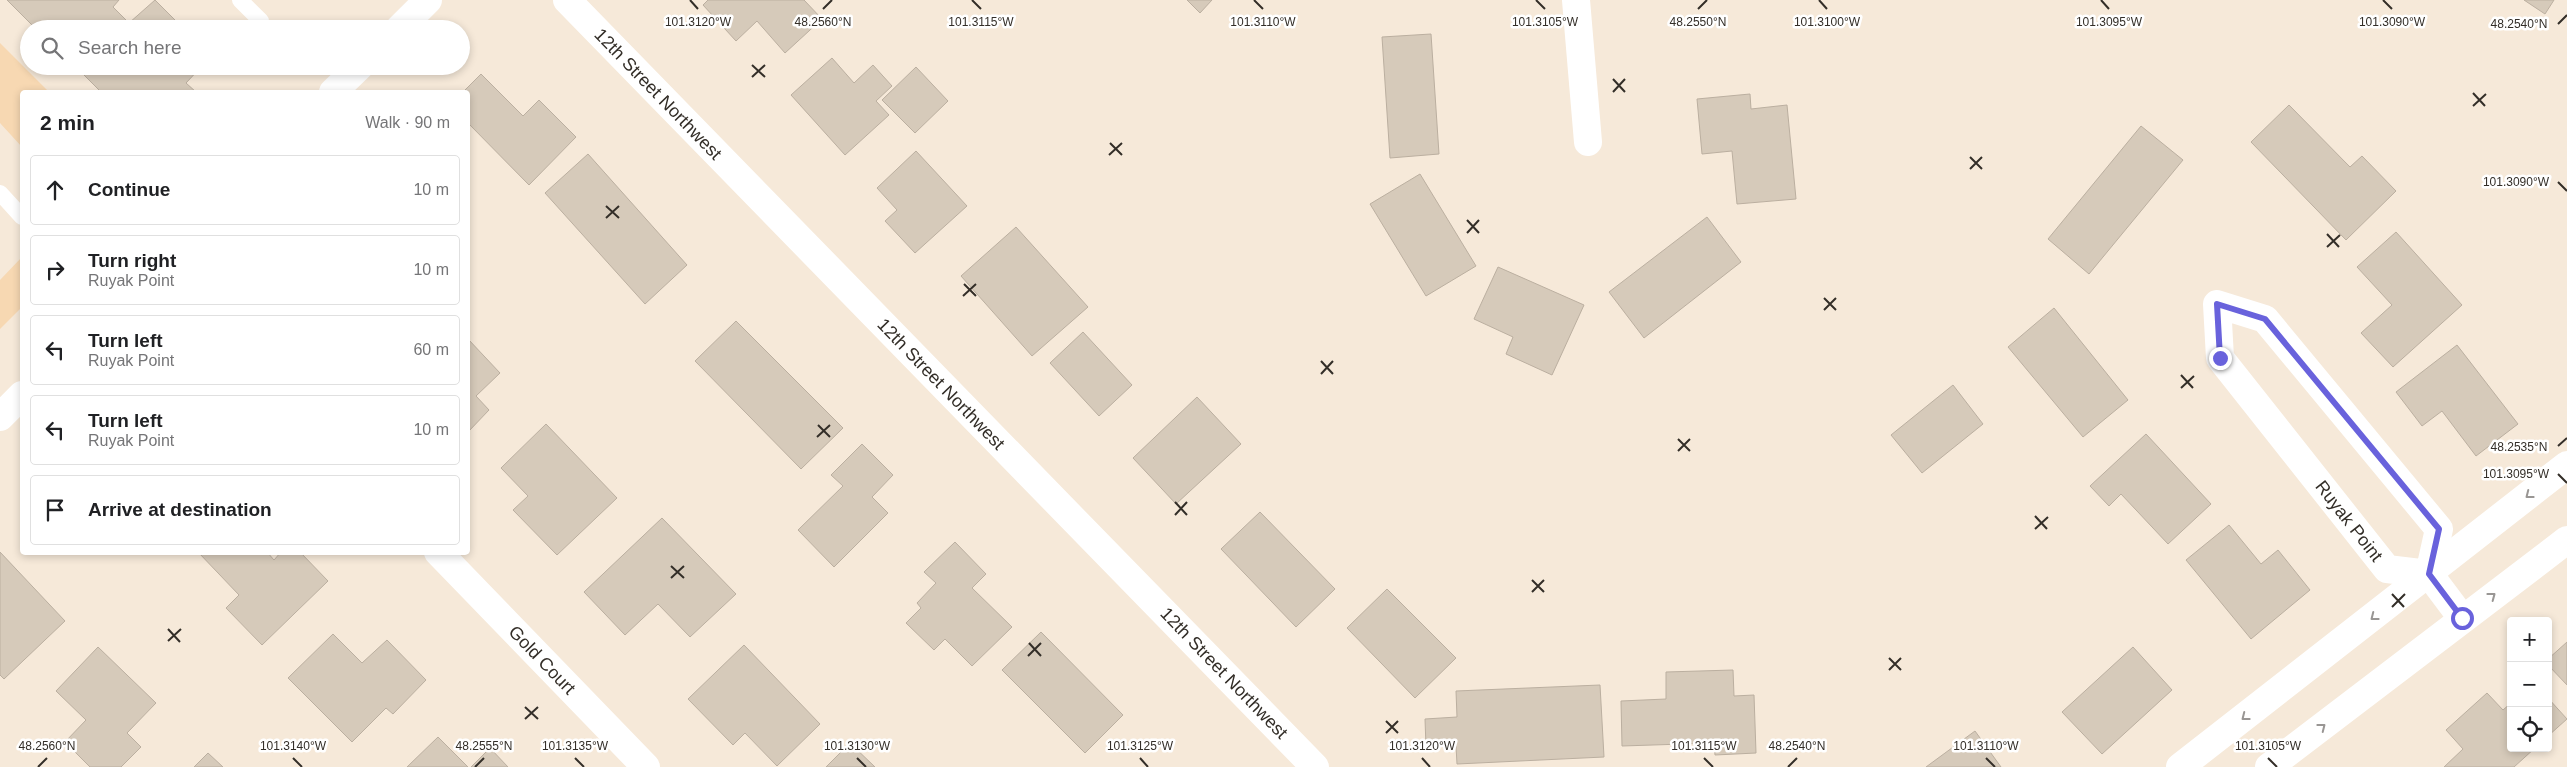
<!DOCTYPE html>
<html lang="en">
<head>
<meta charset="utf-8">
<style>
	:root { --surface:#fff; --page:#f6f6f6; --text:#202124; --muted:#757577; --line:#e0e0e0 }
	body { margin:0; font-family:Arial,sans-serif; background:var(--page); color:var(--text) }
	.controls { position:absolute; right:15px; bottom:15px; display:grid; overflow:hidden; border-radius:5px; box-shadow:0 2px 8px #0003 }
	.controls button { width:45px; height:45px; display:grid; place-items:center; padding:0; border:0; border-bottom:1px solid var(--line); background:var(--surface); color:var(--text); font:25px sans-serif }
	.stop { position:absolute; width:15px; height:15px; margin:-11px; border:4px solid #6962dc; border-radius:50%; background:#fff }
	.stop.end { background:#6962dc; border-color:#fff; box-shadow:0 1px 5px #0008 }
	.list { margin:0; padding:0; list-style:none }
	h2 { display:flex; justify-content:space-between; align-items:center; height:65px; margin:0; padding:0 20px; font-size:21px }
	h2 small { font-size:16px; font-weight:400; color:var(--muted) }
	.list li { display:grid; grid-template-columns:32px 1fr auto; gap:15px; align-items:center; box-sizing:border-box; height:70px; margin:0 10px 10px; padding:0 10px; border:1px solid var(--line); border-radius:5px }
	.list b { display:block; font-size:19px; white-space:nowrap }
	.list p { margin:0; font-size:16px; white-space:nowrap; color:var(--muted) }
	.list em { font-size:16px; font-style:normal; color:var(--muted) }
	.icon { flex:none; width:28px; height:28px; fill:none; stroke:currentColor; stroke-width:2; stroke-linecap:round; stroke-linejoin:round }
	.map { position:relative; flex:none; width:2567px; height:767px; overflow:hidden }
	.search { position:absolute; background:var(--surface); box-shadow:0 2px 8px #0003; left:20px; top:20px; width:450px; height:55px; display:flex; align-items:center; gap:12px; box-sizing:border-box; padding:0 18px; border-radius:28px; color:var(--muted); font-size:19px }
	.panel { position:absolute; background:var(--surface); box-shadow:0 2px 8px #0003; left:20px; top:90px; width:450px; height:465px; border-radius:5px }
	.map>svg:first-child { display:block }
</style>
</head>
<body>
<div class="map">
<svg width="2567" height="767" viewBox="0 0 2567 767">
	<rect width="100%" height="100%" fill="#f6e9d9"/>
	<!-- green -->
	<g fill="#f7d8b2">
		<path d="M0 43 49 92H22V147L0 123Z"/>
		<path d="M22 257V307L0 329V280Z"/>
	</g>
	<!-- building -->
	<g fill="#d6caba" stroke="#bbafa0">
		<path d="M7 0H119L113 7 129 23 155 0 184 29H36Z"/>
		<path d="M708 0H804L822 19 785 53 757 21 736 41 703 5Z"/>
		<path d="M1187 0H1212L1200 13Z"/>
		<path d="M2524 0H2554L2545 14Z"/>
		<path d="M1431 34 1439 154 1390 158 1382 37Z"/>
		<path d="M832 58 854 83 873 65 892 86 876 101 889 115 845 155 791 95Z"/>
		<path d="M75 66H202L186 83 196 92H101Z"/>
		<path d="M916 67 948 101 915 133 882 100Z"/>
		<path d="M481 74 523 116 539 100 576 137 529 185 468 123V92H463Z"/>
		<path d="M1750 94 1751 109 1787 105 1796 199 1737 204 1732 151 1702 154 1697 99Z"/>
		<path d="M2289 105 2350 167 2362 156 2396 191 2346 240 2251 142Z"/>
		<path d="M2141 126 2183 160 2089 274 2048 239Z"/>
		<path d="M916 151 967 206 915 253 885 221 897 210 877 188Z"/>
		<path d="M588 154 687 265 645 304 545 193Z"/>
		<path d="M1420 174 1476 266 1426 296 1370 204Z"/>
		<path d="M1707 217 1741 262 1644 338 1609 292Z"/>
		<path d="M1016 227 1088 307 1032 356 961 276Z"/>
		<path d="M2396 232 2462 305 2393 367 2361 333 2392 305 2357 267Z"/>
		<path d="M1498 267 1584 305 1552 375 1506 354 1513 337 1474 319Z"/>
		<path d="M2054 308 2128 400 2083 437 2008 347Z"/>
		<path d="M736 321 843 428 801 469 695 361Z"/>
		<path d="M1083 332 1132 385 1099 416 1050 363Z"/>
		<path d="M468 339 500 373 476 396 489 410 468 432Z"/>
		<path d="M2457 345 2518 424 2476 456 2442 411 2422 426 2396 392Z"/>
		<path d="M1953 385 1983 424 1922 473 1891 435Z"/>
		<path d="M1197 397 1241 444 1176 504 1133 458Z"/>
		<path d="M546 424 617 498 557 555 513 510 528 496 501 468Z"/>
		<path d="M2146 434 2211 504 2168 544 2121 494 2109 506 2090 486Z"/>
		<path d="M862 444 893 475 872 497 888 513 834 567 798 530 843 486 831 475Z"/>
		<path d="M1260 512 1335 589 1296 627 1221 549Z"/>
		<path d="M662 518 736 594 690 637 658 604 625 635 584 592Z"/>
		<path d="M2229 525 2261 564 2278 550 2310 590 2251 639 2186 560Z"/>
		<path d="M955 542 986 574 972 588 1012 627 972 666 945 639 934 650 906 623 921 608 917 603 936 583 924 572Z"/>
		<path d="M0 552 65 621 4 679 0 675Z"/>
		<path d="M198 552H267L274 560 281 552H300L328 581 262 645 226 608 239 595Z"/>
		<path d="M1387 589 1456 658 1415 698 1347 628Z"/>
		<path d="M1041 632 1123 715 1085 753 1002 670Z"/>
		<path d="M333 634 362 663 387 640 426 680 393 714 386 708 352 742 288 678Z"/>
		<path d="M2567 642V685L2548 665V659Z"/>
		<path d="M744 645 820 724 777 766 745 733 733 745 688 699Z"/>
		<path d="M98 647 156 703 127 733 141 747 121 767H90L65 742 86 720 56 691Z"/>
		<path d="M2133 647 2172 690 2102 754 2062 712Z"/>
		<path d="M1733 670 1734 696 1754 695 1756 753 1715 755 1714 743 1622 746 1621 701 1666 699V672Z"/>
		<path d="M1600 685 1604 757 1457 764 1456 746 1426 747 1425 719 1457 717 1456 691Z"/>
		<path d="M2487 693 2503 710 2511 703V748H2535L2514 767H2444L2463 749 2446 730Z"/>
		<path d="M2548 698 2567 719 2548 736Z"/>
		<path d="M1975 731 2001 767H1926Z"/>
		<path d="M438 737 468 767H407Z"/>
		<path d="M850 743 875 767H826Z"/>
		<path d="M490 748 508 767H471Z"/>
		<path d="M208 753 223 767H194Z"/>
	</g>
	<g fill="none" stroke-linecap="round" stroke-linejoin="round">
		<!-- service -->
		<g stroke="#fff" stroke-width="16">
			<path d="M240 0 261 21"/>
			<path d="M0 193 22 217"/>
		</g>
		<!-- minor -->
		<g stroke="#fff" stroke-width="28">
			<path d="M567 0 1315 767"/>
			<path d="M1576 0 1588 142"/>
			<path d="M399 29 428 0"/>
			<path d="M333 92 360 66"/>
			<path d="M2217 304 2265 319 2439 529 2429 574 2387 569 2220 358Z"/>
			<path d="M0 417 22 395"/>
			<path d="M438 552 646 767"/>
			<path d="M2429 574 2462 618"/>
			<path d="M2180 767 2567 465"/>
			<path d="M2269 767 2567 540"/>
		</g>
	</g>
	<!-- one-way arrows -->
	<defs><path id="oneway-chevron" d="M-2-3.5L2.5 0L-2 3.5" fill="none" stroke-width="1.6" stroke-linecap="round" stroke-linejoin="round" transform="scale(1.25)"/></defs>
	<g stroke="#999694">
		<use href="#oneway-chevron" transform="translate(2529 495) rotate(142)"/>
		<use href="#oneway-chevron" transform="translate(2492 596) rotate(-37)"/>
		<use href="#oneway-chevron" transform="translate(2374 617) rotate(142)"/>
		<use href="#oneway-chevron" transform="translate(2245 717) rotate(142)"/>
		<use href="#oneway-chevron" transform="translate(2322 727) rotate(-38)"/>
	</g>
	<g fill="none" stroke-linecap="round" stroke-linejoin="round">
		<!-- route -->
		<path stroke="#6962dc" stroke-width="6" d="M2220 358 2217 304 2265 319 2439 529 2429 574 2462 618"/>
	</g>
	<!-- ticks -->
	<path fill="none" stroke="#332e28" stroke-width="2" d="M690 0 698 9M972 0 981 9M1254 0 1263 9M1536 0 1545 9M1819 0 1827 9M2101 0 2109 9M2383 0 2392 9M823 9 832 0M1698 9 1707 0M2558 24 2567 15M752 65 765 77M752 77 765 65M1613 79 1625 92M1613 92 1625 79M2473 93 2485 106M2473 106 2486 94M1110 143 1122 155M1109 155 1122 143M1970 157 1982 169M1970 169 1982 157M2558 182 2567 191M606 206 619 218M606 218 619 206M1467 220 1479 233M1467 233 1479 220M2327 234 2339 247M2327 247 2340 235M964 284 976 296M963 296 976 284M1824 298 1836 310M1824 310 1836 298M1321 361 1333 374M1321 374 1333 361M2181 375 2193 388M2181 388 2194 376M818 425 830 437M817 437 830 425M1678 439 1690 451M2558 446 2567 438M1678 451 1690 439M2558 474 2567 483M1175 502 1187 515M1175 515 1187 502M2035 516 2047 529M2035 529 2048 517M671 566 684 578M671 578 684 566M1532 580 1544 592M1532 592 1544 580M2392 594 2404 607M2392 607 2405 594M168 629 180 642M168 641 181 629M1029 643 1041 656M1028 656 1041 643M1889 658 1901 670M1889 670 1901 658M525 707 538 719M525 719 538 707M1386 721 1398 733M1386 733 1398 721M293 758 302 767M575 758 584 767M857 758 866 767M1140 758 1148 767M1422 758 1430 767M1704 758 1713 767M1986 758 1995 767M2268 758 2277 767M38 767 47 758M475 767 484 758M1788 767 1797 758"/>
	<g text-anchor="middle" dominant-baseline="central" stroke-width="5" stroke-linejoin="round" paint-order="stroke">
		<!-- street labels -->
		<g font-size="18" fill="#332e28" stroke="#fff">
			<text transform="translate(658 94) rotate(46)">12th Street Northwest</text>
			<text transform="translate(941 384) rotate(46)">12th Street Northwest</text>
			<text transform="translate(2349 521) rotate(52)">Ruyak Point</text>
			<text transform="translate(542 660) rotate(46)">Gold Court</text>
			<text transform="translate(1224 673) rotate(46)">12th Street Northwest</text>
		</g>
	</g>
	<g font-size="12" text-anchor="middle" fill="#332e28" stroke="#fff" stroke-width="5" stroke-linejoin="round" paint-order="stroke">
		<text x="823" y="26">48.2560°N</text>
		<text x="1698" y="26">48.2550°N</text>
		<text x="981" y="26">101.3115°W</text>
		<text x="2109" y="26">101.3095°W</text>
		<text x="698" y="26">101.3120°W</text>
		<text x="1263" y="26">101.3110°W</text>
		<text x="1545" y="26">101.3105°W</text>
		<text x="1827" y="26">101.3100°W</text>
		<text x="2392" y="26">101.3090°W</text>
		<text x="2519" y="28">48.2540°N</text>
		<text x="2516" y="186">101.3090°W</text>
		<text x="2519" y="451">48.2535°N</text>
		<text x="2516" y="478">101.3095°W</text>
		<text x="293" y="750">101.3140°W</text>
		<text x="575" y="750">101.3135°W</text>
		<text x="857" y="750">101.3130°W</text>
		<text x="1140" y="750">101.3125°W</text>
		<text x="1422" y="750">101.3120°W</text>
		<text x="1704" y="750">101.3115°W</text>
		<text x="1986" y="750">101.3110°W</text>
		<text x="2268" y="750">101.3105°W</text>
		<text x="47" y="750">48.2560°N</text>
		<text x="484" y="750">48.2555°N</text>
		<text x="1797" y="750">48.2540°N</text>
	</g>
</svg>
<div class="controls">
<button>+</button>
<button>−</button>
<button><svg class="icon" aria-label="locate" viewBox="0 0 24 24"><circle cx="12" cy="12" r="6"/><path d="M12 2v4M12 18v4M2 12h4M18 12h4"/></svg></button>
</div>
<div class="stop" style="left:2462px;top:618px"></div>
<div class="stop end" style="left:2220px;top:358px"></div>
<div class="search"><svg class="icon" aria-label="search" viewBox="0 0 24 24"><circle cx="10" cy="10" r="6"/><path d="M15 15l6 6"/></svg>Search here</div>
<section class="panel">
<h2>2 min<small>Walk · 90 m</small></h2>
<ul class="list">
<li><svg class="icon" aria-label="ahead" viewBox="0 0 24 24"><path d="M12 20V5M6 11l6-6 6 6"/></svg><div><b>Continue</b></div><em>10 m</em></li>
<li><svg class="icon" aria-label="right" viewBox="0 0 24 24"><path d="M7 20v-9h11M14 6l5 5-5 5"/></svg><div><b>Turn right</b><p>Ruyak Point</p></div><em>10 m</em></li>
<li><svg class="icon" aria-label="left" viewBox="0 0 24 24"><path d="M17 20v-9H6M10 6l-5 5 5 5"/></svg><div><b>Turn left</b><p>Ruyak Point</p></div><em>60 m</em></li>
<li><svg class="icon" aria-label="left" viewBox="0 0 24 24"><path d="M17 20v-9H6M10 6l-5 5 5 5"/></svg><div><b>Turn left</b><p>Ruyak Point</p></div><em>10 m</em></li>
<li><svg class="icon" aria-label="arrive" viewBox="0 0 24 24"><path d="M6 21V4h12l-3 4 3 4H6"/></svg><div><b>Arrive at destination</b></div></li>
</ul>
</section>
</div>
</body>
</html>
